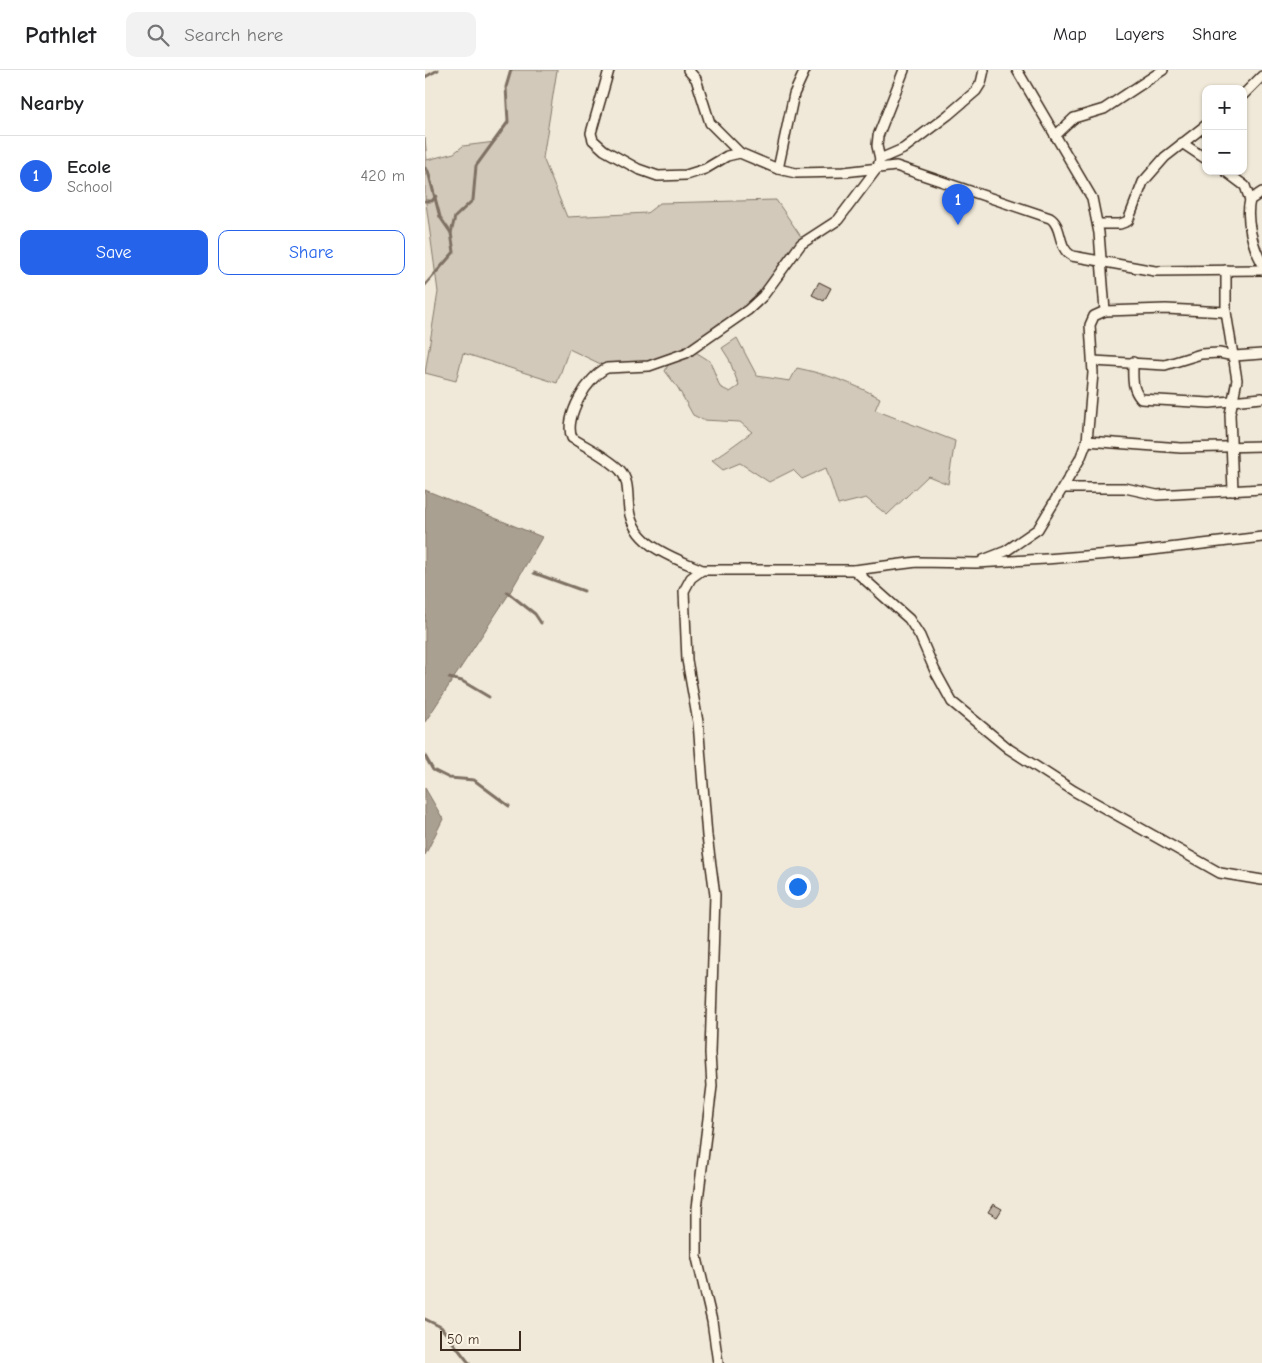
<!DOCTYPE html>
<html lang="en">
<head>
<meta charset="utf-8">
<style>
	:root { --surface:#fff; --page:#f2f2f2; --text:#202124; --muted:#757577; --line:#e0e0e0; --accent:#2563eb }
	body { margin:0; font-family:"Comic Neue",sans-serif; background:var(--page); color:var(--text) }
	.controls { position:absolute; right:15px; top:15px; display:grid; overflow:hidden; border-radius:10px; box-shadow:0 1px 4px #0004 }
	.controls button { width:45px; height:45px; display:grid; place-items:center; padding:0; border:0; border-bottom:1px solid var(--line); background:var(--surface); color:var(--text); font:25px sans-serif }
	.scale { position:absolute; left:15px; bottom:12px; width:81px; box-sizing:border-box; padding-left:5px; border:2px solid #3b2a1e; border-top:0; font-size:14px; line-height:18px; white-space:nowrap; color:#3b2a1e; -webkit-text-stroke:4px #fcf5e5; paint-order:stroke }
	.you { position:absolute; left:372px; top:816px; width:18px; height:18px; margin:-12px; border:4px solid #fff; border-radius:50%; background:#1a73e8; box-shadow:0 0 0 8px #1a73e833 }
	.badge { display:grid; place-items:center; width:32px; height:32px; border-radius:50%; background:var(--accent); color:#fff; font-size:16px; font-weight:700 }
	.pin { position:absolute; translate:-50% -41px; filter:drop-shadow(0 1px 2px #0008) }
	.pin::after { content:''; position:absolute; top:26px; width:18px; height:15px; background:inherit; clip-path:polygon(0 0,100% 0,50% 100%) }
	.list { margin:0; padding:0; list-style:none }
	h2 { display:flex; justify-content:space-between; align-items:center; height:65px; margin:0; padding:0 20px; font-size:21px }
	h2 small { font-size:16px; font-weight:400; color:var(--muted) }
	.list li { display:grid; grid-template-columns:32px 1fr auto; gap:15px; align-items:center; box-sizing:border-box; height:80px; padding:0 20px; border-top:1px solid var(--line) }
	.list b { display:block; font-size:19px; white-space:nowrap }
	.list p { margin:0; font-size:16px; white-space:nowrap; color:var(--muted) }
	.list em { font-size:16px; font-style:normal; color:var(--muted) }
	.actions { display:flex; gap:10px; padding:15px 20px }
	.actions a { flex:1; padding:11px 0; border:1px solid var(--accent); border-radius:10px; text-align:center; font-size:18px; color:var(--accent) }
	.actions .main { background:var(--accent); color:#fff }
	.icon { flex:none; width:28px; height:28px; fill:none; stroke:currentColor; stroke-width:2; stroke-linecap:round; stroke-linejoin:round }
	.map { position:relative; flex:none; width:837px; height:1293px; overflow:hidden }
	header { display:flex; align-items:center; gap:30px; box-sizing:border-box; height:70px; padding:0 25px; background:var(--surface); border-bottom:1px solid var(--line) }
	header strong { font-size:24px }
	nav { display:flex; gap:28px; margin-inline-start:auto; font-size:18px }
	.search { width:350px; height:45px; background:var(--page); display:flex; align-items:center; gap:12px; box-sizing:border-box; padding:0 18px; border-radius:10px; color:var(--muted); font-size:19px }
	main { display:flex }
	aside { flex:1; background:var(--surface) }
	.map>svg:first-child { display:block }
</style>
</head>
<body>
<header>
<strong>Pathlet</strong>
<div class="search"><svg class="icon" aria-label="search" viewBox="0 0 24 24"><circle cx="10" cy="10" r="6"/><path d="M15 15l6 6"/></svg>Search here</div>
<nav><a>Map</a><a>Layers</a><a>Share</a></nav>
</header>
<main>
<aside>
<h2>Nearby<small></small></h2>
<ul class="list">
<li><span class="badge">1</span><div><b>Ecole</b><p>School</p></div><em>420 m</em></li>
</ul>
<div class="actions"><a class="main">Save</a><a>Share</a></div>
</aside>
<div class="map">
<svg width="837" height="1293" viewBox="0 0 837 1293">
	<rect width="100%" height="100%" fill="#f0e9d9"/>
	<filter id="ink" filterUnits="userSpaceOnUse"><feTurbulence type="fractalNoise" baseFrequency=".02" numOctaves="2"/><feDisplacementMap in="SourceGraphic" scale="10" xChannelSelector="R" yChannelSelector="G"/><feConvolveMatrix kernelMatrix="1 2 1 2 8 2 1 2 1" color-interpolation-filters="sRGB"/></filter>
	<g filter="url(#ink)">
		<!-- green -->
		<path fill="#d2c9ba" stroke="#867a6c" d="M86 0H132L118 88 142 147 222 143 235 133 351 130 377 168 341 215 317 241 294 253 264 278 285 291 295 317 305 322 314 316 304 289 297 278 312 268 332 306 365 311 372 298C401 304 428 313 455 328L450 340 530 371 523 414 503 406 462 445 441 428 413 435 401 398 377 409 368 400 344 412 315 393 298 400 287 391 327 362 315 352 278 350 268 345 253 318 240 301 248 285 234 292 182 297 144 279 132 313 38 283 31 311 0 303 13 222 0 126V68L2 90 29 83 38 76 70 72 83 52 81 17Z"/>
		<!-- water -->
		<g fill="#aaa091" stroke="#7e7163">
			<path d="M0 420 117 467 84 524 0 652Z"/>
			<path d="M0 718 18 749 0 785Z"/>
		</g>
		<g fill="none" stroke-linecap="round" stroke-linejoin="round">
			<!-- stream -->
			<g stroke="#7e7163" stroke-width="3">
				<path d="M0 7 13 0"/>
				<path d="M0 98 3 101 15 147 26 163 29 182 0 215"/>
				<path d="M0 131H7L11 126"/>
				<path d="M26 163 30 147 48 130 51 96 83 52 81 17 86 0"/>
				<path d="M109 503 159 521"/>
				<path d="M82 522 110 544 116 553"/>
				<path d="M24 608 37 611 64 627"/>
				<path d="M0 686 8 700 24 708 49 710 84 736"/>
				<path d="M0 1249 16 1257 44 1293"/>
			</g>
		</g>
		<!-- building -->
		<g fill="#beb3a4" stroke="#3b2a1e">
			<path d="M394 212 406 218 399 231 387 225Z"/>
			<path d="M568 1134 577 1139 572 1147 563 1142Z"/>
		</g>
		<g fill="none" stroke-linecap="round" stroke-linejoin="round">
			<!-- street casing -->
			<g stroke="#3b2a1e" stroke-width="12">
				<g id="street">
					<path d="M184 0 166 63 168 70 179 80 213 99 233 106 261 105 280 99 302 86 315 83 353 99 371 103 419 102 471 96 625 148C638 156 632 178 647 186L730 201 837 200"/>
					<path d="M263 0 271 9 285 53 315 83"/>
					<path d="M818 25 837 6"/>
					<path d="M630 66 649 48 679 39 738 0"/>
					<path d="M757 73 781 89"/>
					<path d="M455 89 452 76 453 66 479 0"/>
					<path d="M353 99 369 24 380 0"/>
					<path d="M800 101 820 116 825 130"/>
					<path d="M837 122 825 130C820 149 828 177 837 193"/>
					<path d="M673 154H695L703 151 718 112 740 87 781 55"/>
					<path d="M801 200V242L812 310 805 344 808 421"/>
					<path d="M680 241 741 239 801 242"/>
					<path d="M668 291 740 295 776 284 794 283 809 286 837 284"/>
					<path d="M708 292C708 306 706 318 716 329L785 333 837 328"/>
					<path d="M662 371 756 378 837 376"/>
					<path d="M640 418H700L732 425 837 419"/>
					<path d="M558 490 581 481 613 459 655 389 662 371 668 303 665 255 669 246 680 241 674 163 667 128 592 0"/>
					<path d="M277 500C248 487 209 476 204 440 202 427 205 411 195 400 182 387 163 378 147 368 138 348 163 306 182 298L224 296 261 283 323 240 338 226 376 174 413 150 453 97 455 89 478 79 523 45 551 21 556 13 559 0"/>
					<path d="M429 500 484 549 495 566 510 601 527 632 584 679 649 721 795 803 837 810"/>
					<path d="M293 1293 287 1251 272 1188V1138L287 1016 285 983 290 825 282 766 273 652 262 590 259 521 266 508 277 500H429L492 492 551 493 621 489 710 482 837 467"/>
				</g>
			</g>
			<!-- street -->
			<use href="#street" stroke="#fcf5e5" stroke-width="9"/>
		</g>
	</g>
</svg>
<div class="controls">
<button>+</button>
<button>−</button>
</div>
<div class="scale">50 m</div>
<div class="you"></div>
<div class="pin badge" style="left:533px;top:155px">1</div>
</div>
</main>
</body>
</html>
